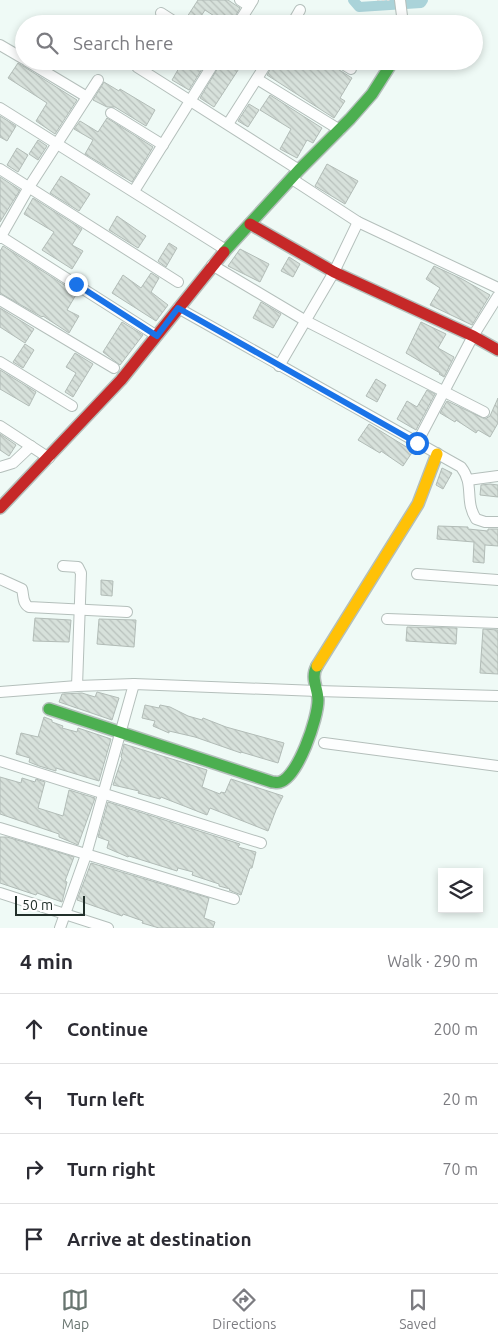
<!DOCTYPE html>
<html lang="en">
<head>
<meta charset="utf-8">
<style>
	:root { --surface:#fff; --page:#f2f2f3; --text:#2b2b33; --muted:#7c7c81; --line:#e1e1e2; --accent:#697671 }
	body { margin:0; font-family:Ubuntu,sans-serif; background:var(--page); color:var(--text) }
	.controls { position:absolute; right:15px; bottom:15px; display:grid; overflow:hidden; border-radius:0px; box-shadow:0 2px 8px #0003 }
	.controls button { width:45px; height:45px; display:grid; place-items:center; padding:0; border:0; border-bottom:1px solid var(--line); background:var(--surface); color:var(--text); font:25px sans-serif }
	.scale { position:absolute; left:15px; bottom:12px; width:70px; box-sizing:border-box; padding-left:5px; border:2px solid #212f2a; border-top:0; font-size:14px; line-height:18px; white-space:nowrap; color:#212f2a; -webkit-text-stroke:4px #fff; paint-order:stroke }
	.stop { position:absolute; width:15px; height:15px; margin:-11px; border:4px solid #1a73e8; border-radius:50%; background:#fff }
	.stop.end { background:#1a73e8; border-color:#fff; box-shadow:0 1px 5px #0008 }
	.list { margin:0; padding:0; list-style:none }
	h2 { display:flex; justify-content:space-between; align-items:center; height:65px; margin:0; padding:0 20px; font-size:21px }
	h2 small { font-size:16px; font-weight:400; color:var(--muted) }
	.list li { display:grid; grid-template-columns:32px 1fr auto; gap:15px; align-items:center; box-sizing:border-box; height:70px; padding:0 20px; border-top:1px solid var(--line) }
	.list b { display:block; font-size:19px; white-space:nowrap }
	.list em { font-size:16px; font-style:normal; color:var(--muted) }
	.icon { flex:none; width:28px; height:28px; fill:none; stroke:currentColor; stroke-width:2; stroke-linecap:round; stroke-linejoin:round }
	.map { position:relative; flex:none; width:498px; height:928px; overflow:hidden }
	.search { position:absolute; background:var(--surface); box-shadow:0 2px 8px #0003; left:15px; right:15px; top:15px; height:55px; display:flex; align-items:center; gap:12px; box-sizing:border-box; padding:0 18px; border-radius:28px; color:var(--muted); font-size:19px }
	.sheet { height:345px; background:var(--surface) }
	nav { display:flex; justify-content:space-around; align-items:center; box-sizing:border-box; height:70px; border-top:1px solid var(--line); background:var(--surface); font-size:14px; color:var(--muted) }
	nav a { display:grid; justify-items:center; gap:2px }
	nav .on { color:var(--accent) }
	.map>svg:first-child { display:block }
</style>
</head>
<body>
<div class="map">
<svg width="498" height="928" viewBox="0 0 498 928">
	<defs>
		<pattern id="building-back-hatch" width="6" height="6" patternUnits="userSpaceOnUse" patternTransform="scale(1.25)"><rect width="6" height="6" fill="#d7e1db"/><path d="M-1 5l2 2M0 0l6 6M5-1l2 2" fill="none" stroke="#b8c1bc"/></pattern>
	</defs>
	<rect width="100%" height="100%" fill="#effaf6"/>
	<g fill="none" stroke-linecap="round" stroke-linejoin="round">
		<!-- canal -->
		<path stroke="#aad3d9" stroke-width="10" d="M353 0 359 7 421 3 423 0"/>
	</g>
	<!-- building -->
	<g fill="url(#building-back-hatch)" stroke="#b2bcb7">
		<path d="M198 0H228L240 8 231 24 222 21 205 10 196 24H191L185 20Z"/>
		<path d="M183 61H207L189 90 172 80Z"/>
		<path d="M222 61H244L214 107 200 98Z"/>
		<path d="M275 61H325L352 78 340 98 345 101 334 118 267 75Z"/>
		<path d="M18 63 77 100 55 134 36 121 47 103 8 78Z"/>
		<path d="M104 82 119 91 120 89 155 110 146 126 115 107H107L93 100Z"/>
		<path d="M270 95 322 128 313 143 307 140 297 158 280 149 291 129 260 110Z"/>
		<path d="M249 104 259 110 248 127 238 121Z"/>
		<path d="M0 116 16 126 7 141 0 137Z"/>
		<path d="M107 118 153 147 132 182 85 154 93 140 74 129 80 121 98 132Z"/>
		<path d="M38 140 47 146 38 160 29 154Z"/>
		<path d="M17 148 28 155 18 172 7 165Z"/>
		<path d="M327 164 358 181 345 204 315 186Z"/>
		<path d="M61 176 90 194 79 211 50 193Z"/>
		<path d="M0 177 20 190 0 222Z"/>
		<path d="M33 198 82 229 72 245 83 251 72 269 42 250 54 232 24 214Z"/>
		<path d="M117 216 146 236 138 248 109 230Z"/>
		<path d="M169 243 177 248 166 267 158 261Z"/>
		<path d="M3 246 77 293 67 310 79 316 69 333 43 316 42 317 0 293V251Z"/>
		<path d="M240 249 269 264 260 282 228 266Z"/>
		<path d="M289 257 300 264 293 277 281 271Z"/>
		<path d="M434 266 462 279 490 295 472 325 430 305 440 288 426 279Z"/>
		<path d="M151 273 159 278 151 292 168 305 156 321 112 293 123 275 141 288Z"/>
		<path d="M261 302 281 314 273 328 253 318Z"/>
		<path d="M0 308 34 329 25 343 0 327Z"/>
		<path d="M122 322 143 335 120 365 103 352Z"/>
		<path d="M421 322 446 334 438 348 454 357 444 377 439 374 440 373 406 353Z"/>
		<path d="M25 344 34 350 23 368 13 362Z"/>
		<path d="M75 353 93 364 73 397 65 392 76 373 66 367Z"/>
		<path d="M0 370 36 392 29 406 0 389Z"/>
		<path d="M376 379 386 385 377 402 366 396Z"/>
		<path d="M427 390 435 394 416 430 397 419 407 401 417 407Z"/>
		<path d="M498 398V423L490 437 478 430 476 433 456 420 455 422 440 413 447 401 485 419 490 416Z"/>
		<path d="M369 424 413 451 403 466 381 451 380 453 358 440Z"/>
		<path d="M0 434 16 445 9 456 0 450Z"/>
		<path d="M442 468 452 473 443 489 436 485Z"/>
		<path d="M490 484 498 485V497L480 495 481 485Z"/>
		<path d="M438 526 468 527V529L488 531V529H498V546L485 545 484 563 473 562 474 542 437 539Z"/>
		<path d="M101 580 113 581 112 596 101 595Z"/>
		<path d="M35 618 71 620 69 642 33 641Z"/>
		<path d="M99 619 136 620 134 647 97 644Z"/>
		<path d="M407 627 457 628 456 644 406 641Z"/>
		<path d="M483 629 498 630V674L480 673Z"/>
		<path d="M97 692 119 698 112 720 59 702 62 694 82 693 95 697Z"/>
		<path d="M145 705 159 708 160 705 170 707 188 716 202 720 203 718 226 727 284 743 278 763 241 752V753L195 737 169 731V733L153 726 155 721 142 718Z"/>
		<path d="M44 717 52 720V722L63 726 62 728 77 732 78 728 111 739 99 781 56 768V771L39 766 29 762 30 758 16 754 21 733 38 737Z"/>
		<path d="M124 744 207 770 202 787 220 794 221 792 225 793 231 779 283 796 276 810 268 831 210 808 207 815 161 797 160 799 138 793 139 791 113 785 122 758 121 757Z"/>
		<path d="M0 777 21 783 22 778 35 782 36 779 45 782 38 808 63 816 69 790 95 798 78 845 59 837V834L0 814Z"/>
		<path d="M108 802 240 844 238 847 256 852 252 868H250L241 895 229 890 230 889 219 886V884L192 875 193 872 178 868 177 871 129 856 128 857 107 848 109 841 98 837Z"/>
		<path d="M0 837H7L74 857 65 881 67 882 62 902 37 893 36 895 0 883Z"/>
		<path d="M91 863 209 898 204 918 215 922 213 928H159L142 923 143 921 123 914 122 916 77 900Z"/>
	</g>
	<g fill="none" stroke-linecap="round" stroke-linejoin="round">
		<!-- street casing -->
		<g stroke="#b4bfbb" stroke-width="12">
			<g id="street">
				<path d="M240 0 249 6"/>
				<path d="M400 0 403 24"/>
				<path d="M161 13 178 24"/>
				<path d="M238 24 253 0"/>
				<path d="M292 24 300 10"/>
				<path d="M0 45 24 59"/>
				<path d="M27 61 87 97"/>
				<path d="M338 61 351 69"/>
				<path d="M137 67 299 170"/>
				<path d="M257 79 340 130"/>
				<path d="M0 108 226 250"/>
				<path d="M111 113 163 145"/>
				<path d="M228 124 268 61"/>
				<path d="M0 169 178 282"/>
				<path d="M292 179 358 222 498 288"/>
				<path d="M134 191 215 61"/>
				<path d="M0 236 157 336"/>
				<path d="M0 238 29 187 98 80"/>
				<path d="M212 265 306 321 484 412"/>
				<path d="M0 300 114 368"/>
				<path d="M178 308 461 467C475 485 464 500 476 519L485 522H498"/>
				<path d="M0 362 72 406"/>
				<path d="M279 366 334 272 358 222"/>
				<path d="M0 426 49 458"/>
				<path d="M417 443 473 336 498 296"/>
				<path d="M0 467 13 463 31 446"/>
				<path d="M468 480 498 476"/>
				<path d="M63 566 78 567 81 573 77 686"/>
				<path d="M417 574 498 580"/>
				<path d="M0 579 22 589C24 596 22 603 29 607L127 612"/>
				<path d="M387 619 498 623"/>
				<path d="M0 692 77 686 134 684 317 691 498 696"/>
				<path d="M324 743 498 766"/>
				<path d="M0 761 261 843"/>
				<path d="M0 828 234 899"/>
				<path d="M0 893 108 928"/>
				<path d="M60 928 86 855 134 684"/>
			</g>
		</g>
		<!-- fast casing -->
		<g stroke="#b4bfbb" stroke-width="14">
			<g id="fast">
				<path d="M224 252 299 170 350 119 372 94 393 61"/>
				<path d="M49 709 272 782C275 782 277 783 280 782 298 777 318 718 318 700 318 688 310 678 317 666"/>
			</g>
		</g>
		<!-- slow casing -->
		<g stroke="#b4bfbb" stroke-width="14">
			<path id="slow" d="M317 666 418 504 437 454"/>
		</g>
		<!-- jam casing -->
		<g stroke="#b4bfbb" stroke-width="14">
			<g id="jam">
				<path d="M250 224 334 272 473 336 498 350"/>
				<path d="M0 508 121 380 224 252"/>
			</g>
		</g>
		<!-- path -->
		<path stroke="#dadedc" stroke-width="2" stroke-dasharray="2.5 2.5" stroke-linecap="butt" d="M377 0H392"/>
		<!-- street -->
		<use href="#street" stroke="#fdfefe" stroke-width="10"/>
		<!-- fast -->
		<use href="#fast" stroke="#4caf50" stroke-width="11"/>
		<!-- slow -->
		<use href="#slow" stroke="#ffc107" stroke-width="11"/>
		<!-- jam -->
		<use href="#jam" stroke="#c62828" stroke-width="11"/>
	</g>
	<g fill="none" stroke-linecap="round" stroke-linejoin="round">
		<!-- route -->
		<path stroke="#1a73e8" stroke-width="6" d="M76 284 157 336 178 308 417 443"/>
	</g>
</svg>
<div class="controls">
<button><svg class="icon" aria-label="layers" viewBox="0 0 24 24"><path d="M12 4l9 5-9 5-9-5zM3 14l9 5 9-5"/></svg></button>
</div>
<div class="scale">50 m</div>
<div class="stop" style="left:417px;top:443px"></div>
<div class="stop end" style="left:76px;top:284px"></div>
<div class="search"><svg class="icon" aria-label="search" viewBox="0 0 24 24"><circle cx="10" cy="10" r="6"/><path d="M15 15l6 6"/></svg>Search here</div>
</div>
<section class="sheet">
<h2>4 min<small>Walk · 290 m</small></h2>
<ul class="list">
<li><svg class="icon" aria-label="ahead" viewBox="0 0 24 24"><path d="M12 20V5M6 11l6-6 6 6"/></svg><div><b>Continue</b></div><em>200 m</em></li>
<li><svg class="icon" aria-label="left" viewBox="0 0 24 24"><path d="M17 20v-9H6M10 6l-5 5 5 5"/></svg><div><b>Turn left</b></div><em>20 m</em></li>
<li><svg class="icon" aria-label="right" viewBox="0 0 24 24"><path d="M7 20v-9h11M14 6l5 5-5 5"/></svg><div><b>Turn right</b></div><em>70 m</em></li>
<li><svg class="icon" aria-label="arrive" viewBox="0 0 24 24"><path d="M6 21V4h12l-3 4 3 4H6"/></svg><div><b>Arrive at destination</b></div></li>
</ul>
</section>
<nav>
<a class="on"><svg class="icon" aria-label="map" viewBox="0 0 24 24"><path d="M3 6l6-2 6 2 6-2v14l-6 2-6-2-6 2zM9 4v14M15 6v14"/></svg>Map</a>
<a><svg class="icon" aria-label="directions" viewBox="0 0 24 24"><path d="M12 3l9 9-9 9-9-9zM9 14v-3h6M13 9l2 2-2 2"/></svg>Directions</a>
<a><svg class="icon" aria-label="saved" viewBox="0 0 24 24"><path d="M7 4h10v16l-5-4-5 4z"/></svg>Saved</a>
</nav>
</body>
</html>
